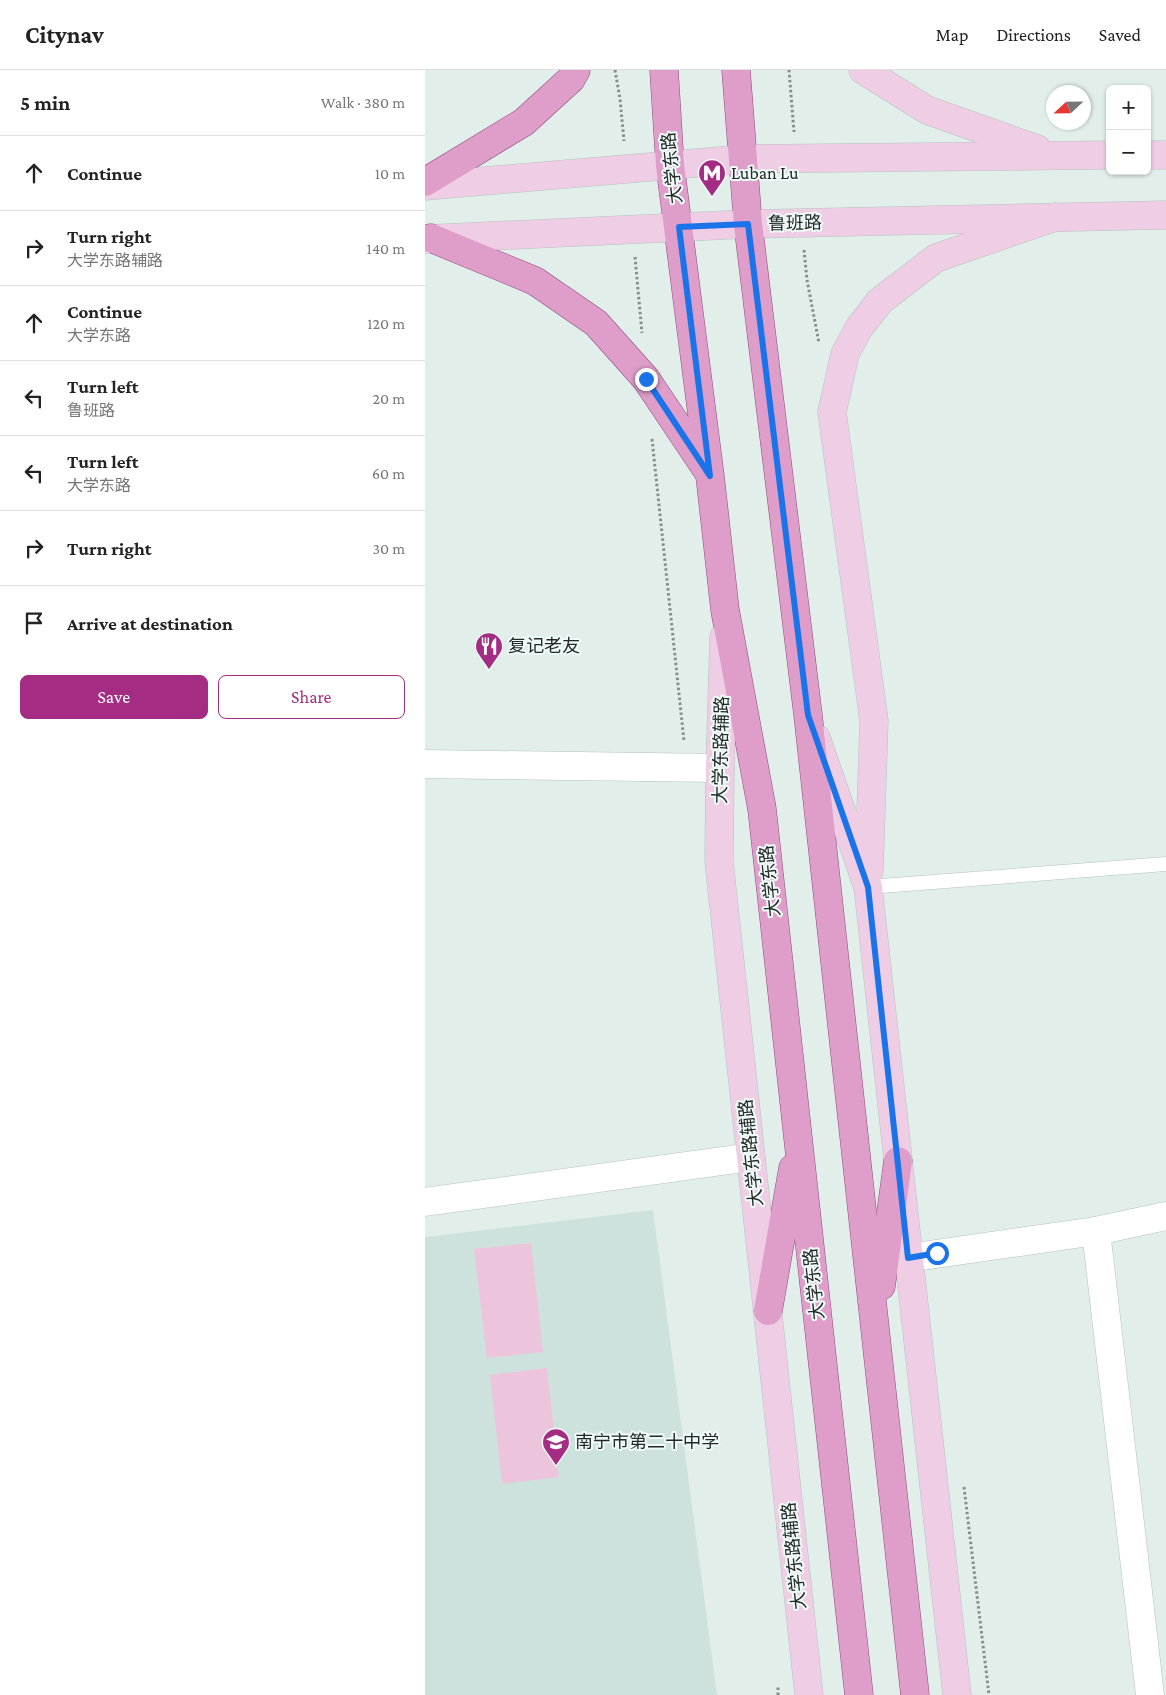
<!DOCTYPE html>
<html lang="en">
<head>
<meta charset="utf-8">
<style>
	:root { --surface:#fff; --page:#f2f2f2; --text:#222; --muted:#767676; --line:#e0e0e0; --accent:#a42c83 }
	body { margin:0; font-family:"Crimson Pro","Noto Sans SC",serif; background:var(--page); color:var(--text) }
	.controls { position:absolute; right:15px; top:15px; display:grid; overflow:hidden; border-radius:8px; box-shadow:0 1px 4px #0004 }
	.controls button { width:45px; height:45px; display:grid; place-items:center; padding:0; border:0; border-bottom:1px solid var(--line); background:var(--surface); color:var(--text); font:25px sans-serif }
	.compass { position:absolute; left:621px; top:15px; width:45px; height:45px; border-radius:50%; background:var(--surface); box-shadow:0 1px 4px #0004; rotate:248deg }
	.stop { position:absolute; width:15px; height:15px; margin:-11px; border:4px solid #1a73e8; border-radius:50%; background:#fff }
	.stop.end { background:#1a73e8; border-color:#fff; box-shadow:0 1px 5px #0008 }
	.list { margin:0; padding:0; list-style:none }
	h2 { display:flex; justify-content:space-between; align-items:center; height:65px; margin:0; padding:0 20px; font-size:21px }
	h2 small { font-size:16px; font-weight:400; color:var(--muted) }
	.list li { display:grid; grid-template-columns:32px 1fr auto; gap:15px; align-items:center; box-sizing:border-box; height:75px; padding:0 20px; border-top:1px solid var(--line) }
	.list b { display:block; font-size:19px; white-space:nowrap }
	.list p { margin:0; font-size:16px; white-space:nowrap; color:var(--muted) }
	.list em { font-size:16px; font-style:normal; color:var(--muted) }
	.actions { display:flex; gap:10px; padding:15px 20px }
	.actions a { flex:1; padding:11px 0; border:1px solid var(--accent); border-radius:8px; text-align:center; font-size:18px; color:var(--accent) }
	.actions .main { background:var(--accent); color:#fff }
	.icon { flex:none; width:28px; height:28px; fill:none; stroke:currentColor; stroke-width:2; stroke-linecap:round; stroke-linejoin:round }
	.map { position:relative; flex:none; width:741px; height:1625px; overflow:hidden }
	header { display:flex; align-items:center; gap:30px; box-sizing:border-box; height:70px; padding:0 25px; background:var(--surface); border-bottom:1px solid var(--line) }
	header strong { font-size:24px }
	nav { display:flex; gap:28px; margin-inline-start:auto; font-size:18px }
	main { display:flex }
	aside { flex:1; background:var(--surface) }
	.map>svg:first-child { display:block }
</style>
</head>
<body>
<header>
<strong>Citynav</strong>
<nav><a>Map</a><a>Directions</a><a>Saved</a></nav>
</header>
<main>
<aside>
<h2>5 min<small>Walk · 380 m</small></h2>
<ul class="list">
<li><svg class="icon" aria-label="ahead" viewBox="0 0 24 24"><path d="M12 20V5M6 11l6-6 6 6"/></svg><div><b>Continue</b></div><em>10 m</em></li>
<li><svg class="icon" aria-label="right" viewBox="0 0 24 24"><path d="M7 20v-9h11M14 6l5 5-5 5"/></svg><div><b>Turn right</b><p>大学东路辅路</p></div><em>140 m</em></li>
<li><svg class="icon" aria-label="ahead" viewBox="0 0 24 24"><path d="M12 20V5M6 11l6-6 6 6"/></svg><div><b>Continue</b><p>大学东路</p></div><em>120 m</em></li>
<li><svg class="icon" aria-label="left" viewBox="0 0 24 24"><path d="M17 20v-9H6M10 6l-5 5 5 5"/></svg><div><b>Turn left</b><p>鲁班路</p></div><em>20 m</em></li>
<li><svg class="icon" aria-label="left" viewBox="0 0 24 24"><path d="M17 20v-9H6M10 6l-5 5 5 5"/></svg><div><b>Turn left</b><p>大学东路</p></div><em>60 m</em></li>
<li><svg class="icon" aria-label="right" viewBox="0 0 24 24"><path d="M7 20v-9h11M14 6l5 5-5 5"/></svg><div><b>Turn right</b></div><em>30 m</em></li>
<li><svg class="icon" aria-label="arrive" viewBox="0 0 24 24"><path d="M6 21V4h12l-3 4 3 4H6"/></svg><div><b>Arrive at destination</b></div></li>
</ul>
<div class="actions"><a class="main">Save</a><a>Share</a></div>
</aside>
<div class="map">
<svg width="741" height="1625" viewBox="0 0 741 1625">
	<rect width="100%" height="100%" fill="#e1eeea"/>
	<!-- built -->
	<path fill="#cee2dd" d="M228 1140 292 1625H0V1167Z"/>
	<!-- green -->
	<g fill="#ecc5dc">
		<path d="M106 1173 118 1282 62 1288 49 1179Z"/>
		<path d="M122 1298 134 1407 77 1414 65 1305Z"/>
	</g>
	<g fill="none" stroke-linecap="round" stroke-linejoin="round">
		<!-- lane casing -->
		<g stroke="#b6c2be" stroke-width="15">
			<path id="lane" d="M443 817 741 794"/>
		</g>
		<!-- street casing -->
		<g stroke="#b6c2be" stroke-width="29">
			<g id="street">
				<path d="M0 694 295 698"/>
				<path d="M0 1132 326 1087"/>
				<path d="M671 1161 725 1625"/>
				<path d="M483 1188 671 1161 741 1146"/>
			</g>
		</g>
		<!-- secondary casing -->
		<g stroke="#b6c2be" stroke-width="29">
			<g id="secondary">
				<path d="M438 0 502 40 612 79"/>
				<path d="M722 85H741"/>
				<path d="M0 116 319 89 685 85"/>
				<path d="M1 169 323 154 741 145"/>
				<path d="M299 567 295 698 294 791 384 1625"/>
				<path d="M391 668 443 817 532 1625"/>
				<path d="M444 801 449 651 407 342 420 284 434 258 455 231 511 188 630 147"/>
			</g>
		</g>
		<!-- primary casing -->
		<g stroke="#8f497a" stroke-width="29">
			<g id="primary">
				<path d="M239 0 245 95 285 406 300 540 337 739 434 1625"/>
				<path d="M311 0 323 154 383 645 490 1625"/>
				<path d="M0 112 99 52 146 9 151 0"/>
				<path d="M6 168 110 211 171 253 221 309 282 400"/>
				<path d="M456 1216 473 1091"/>
				<path d="M343 1241 368 1098"/>
			</g>
		</g>
		<!-- path -->
		<g stroke="#868e8c" stroke-width="3" stroke-dasharray="2.5 2.5" stroke-linecap="butt">
			<path d="M190 0 195 29 199 71"/>
			<path d="M364 0 369 62"/>
			<path d="M379 180 382 210 394 273"/>
			<path d="M210 187 217 263"/>
			<path d="M227 369 259 671"/>
			<path d="M539 1417 564 1625"/>
			<path d="M353 1625V1615"/>
		</g>
		<!-- lane -->
		<use href="#lane" stroke="#fff" stroke-width="14"/>
		<!-- street -->
		<use href="#street" stroke="#fff" stroke-width="28"/>
		<!-- secondary -->
		<use href="#secondary" stroke="#efcee5" stroke-width="28"/>
		<!-- primary -->
		<use href="#primary" stroke="#df9dca" stroke-width="28"/>
	</g>
	<g fill="none" stroke-linecap="round" stroke-linejoin="round">
		<!-- route -->
		<path stroke="#1a73e8" stroke-width="6" d="M221 309 285 406 254 157 323 154 383 645 443 817 483 1188 512 1183"/>
	</g>
	<!-- icons -->
	<defs>
		<g id="metro-pin" transform="scale(1.4375)"><path d="M0 17L-7.5 6A9.5 9.5 0 1 1 7.5 6Z" fill="#a42c83" stroke="#effbf8"/><path d="M-5.5 5V-5H-3L0 0L3-5H5.5V5H3V-.5L0 4L-3-.5V5Z" fill="#fff"/></g>
		<g id="restaurant-pin" transform="scale(1.4375)"><path d="M0 17L-7.5 6A9.5 9.5 0 1 1 7.5 6Z" fill="#a42c83" stroke="#effbf8"/><path d="M-5-6h1v4h1v-4h1v4h1v-4h1v5L-1.5 .5V6h-2V.5L-5-1ZM5-6V6H3V1.5H1.5Q1.5-4 5-6Z" fill="#fff"/></g>
		<g id="school-pin" transform="scale(1.4375)"><path d="M0 17L-7.5 6A9.5 9.5 0 1 1 7.5 6Z" fill="#a42c83" stroke="#effbf8"/><path d="M0-5L7-2L0 1L-7-2ZM-4 1L0 2.5L4 1V4Q0 6-4 4Z" fill="#fff"/></g>
	</defs>
	<g fill-rule="evenodd">
		<use href="#metro-pin" x="287" y="103"/>
		<use href="#restaurant-pin" x="64" y="576"/>
		<use href="#school-pin" x="131" y="1372"/>
	</g>
	<g text-anchor="middle" dominant-baseline="central" stroke-width="4" stroke-linejoin="round" paint-order="stroke">
		<!-- street labels -->
		<g font-size="18" fill="#242827" stroke="#effbf8">
			<text transform="translate(247 98) rotate(-96)">大学东路</text>
			<text transform="translate(370 153) rotate(-1)">鲁班路</text>
			<text transform="translate(296 680) rotate(-89)">大学东路辅路</text>
			<text transform="translate(345 811) rotate(-96)">大学东路</text>
			<text transform="translate(326 1083) rotate(-96)">大学东路辅路</text>
			<text transform="translate(389 1214) rotate(-96)">大学东路</text>
			<text transform="translate(369 1486) rotate(-96)">大学东路辅路</text>
		</g>
		<!-- poi labels -->
		<g font-size="18" fill="#242827" stroke="#effbf8" text-anchor="start">
			<text x="306" y="103">Luban Lu</text>
			<text x="83" y="576">复记老友</text>
			<text x="150" y="1372">南宁市第二十中学</text>
		</g>
	</g>
</svg>
<div class="controls">
<button>+</button>
<button>−</button>
</div>
<svg class="compass" viewBox="-18 -18 36 36"><path d="M0-13l5 13h-10z" fill="#e53935"/><path d="M0 13l5-13h-10z" fill="#767676"/></svg>
<div class="stop" style="left:512px;top:1183px"></div>
<div class="stop end" style="left:221px;top:309px"></div>
</div>
</main>
</body>
</html>
